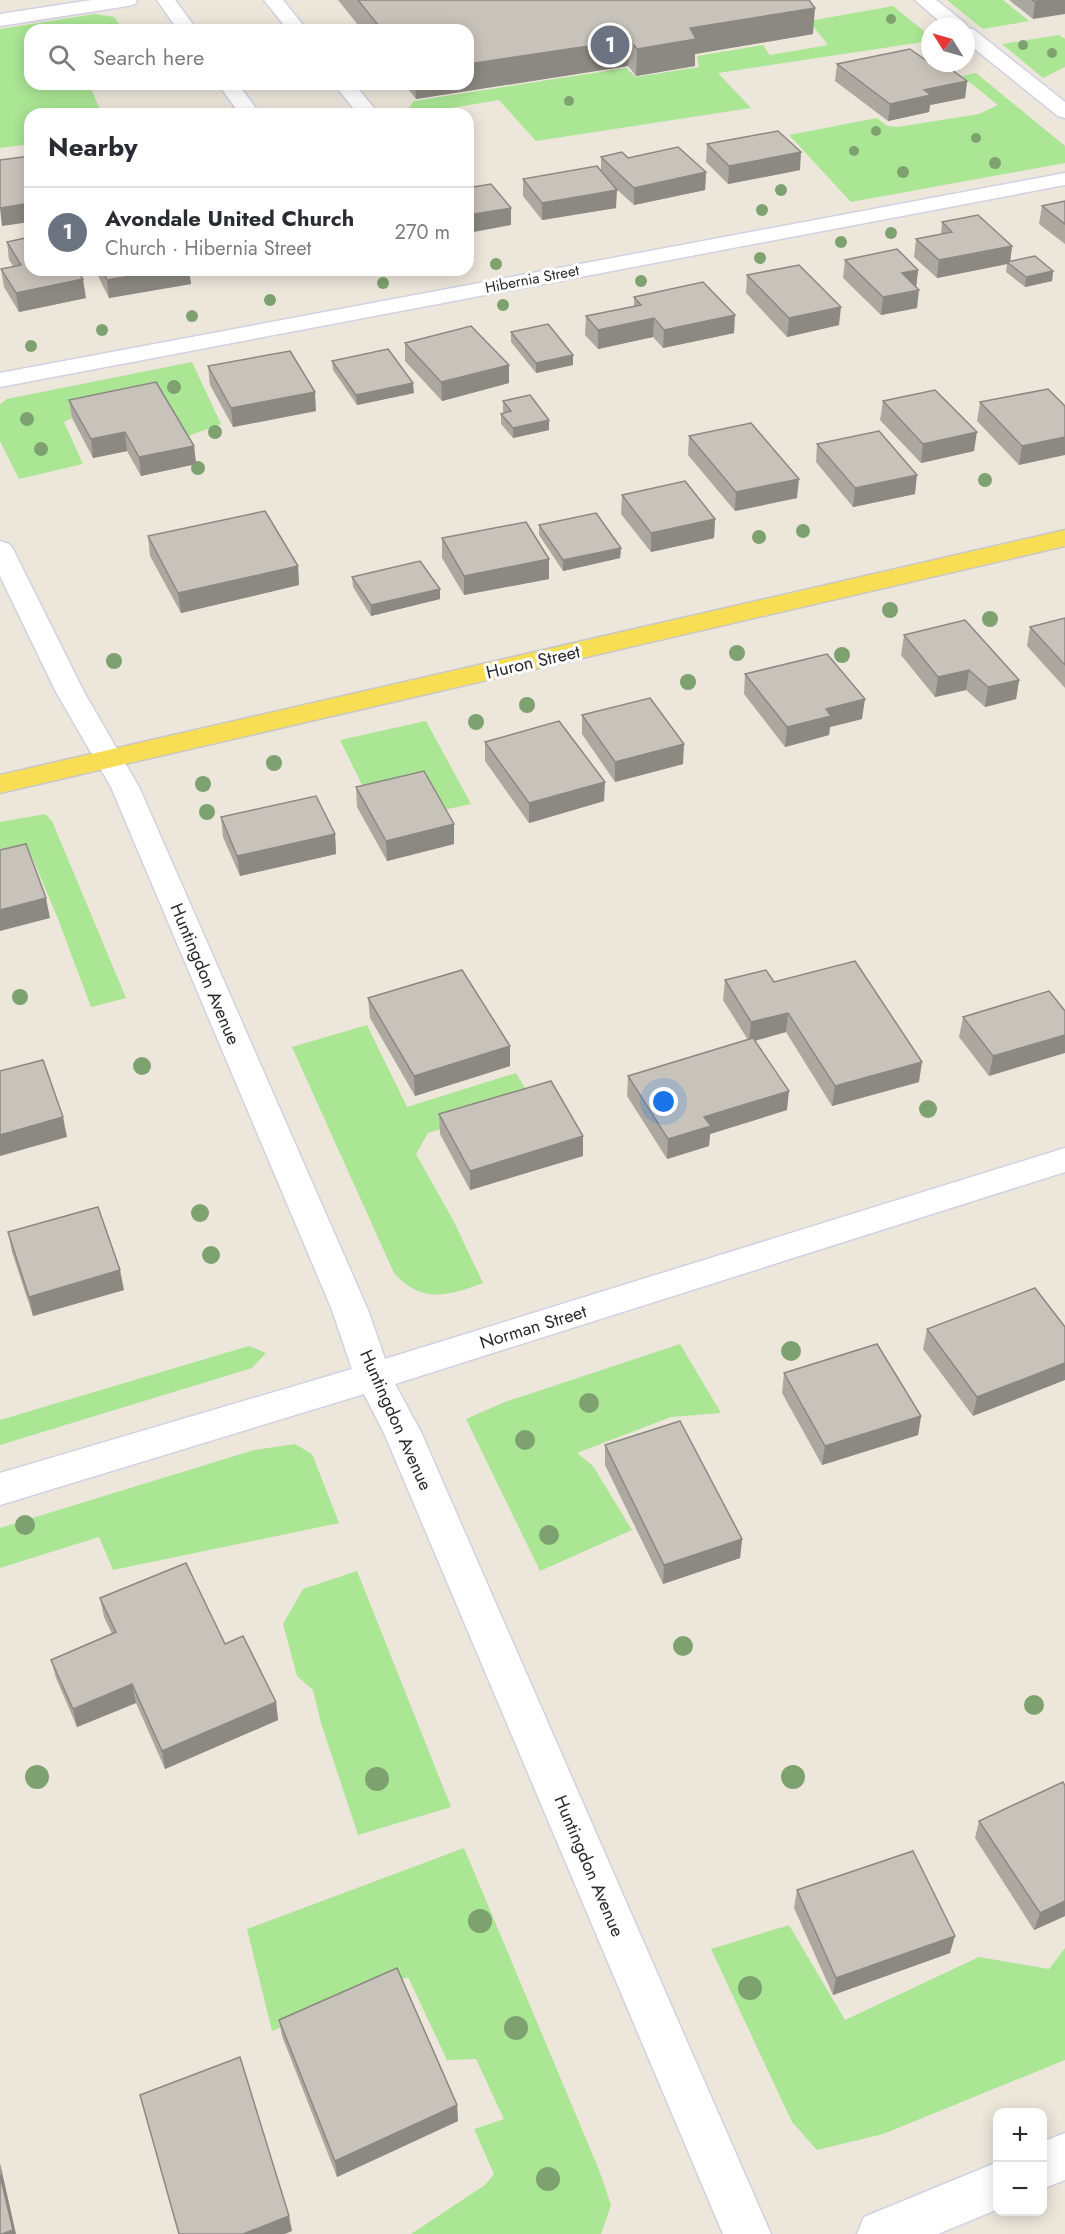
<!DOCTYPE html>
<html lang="en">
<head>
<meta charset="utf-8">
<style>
	:root { --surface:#fff; --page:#f7f7f7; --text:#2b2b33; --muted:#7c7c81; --line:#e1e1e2; --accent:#354bff }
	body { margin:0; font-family:Jost,sans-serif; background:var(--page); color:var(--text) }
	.controls { position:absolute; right:18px; bottom:18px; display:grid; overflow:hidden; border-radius:12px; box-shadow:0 3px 15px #0003 }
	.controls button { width:54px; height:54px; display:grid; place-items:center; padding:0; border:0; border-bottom:2px solid var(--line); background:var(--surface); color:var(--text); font:30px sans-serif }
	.compass { position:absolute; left:921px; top:18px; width:54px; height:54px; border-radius:50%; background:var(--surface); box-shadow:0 3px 15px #0003; rotate:307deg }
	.you { position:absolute; left:664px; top:1102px; width:21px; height:21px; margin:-15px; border:4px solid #fff; border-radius:50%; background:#1a73e8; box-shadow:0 0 0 9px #1a73e833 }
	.badge { display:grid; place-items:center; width:39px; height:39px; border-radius:50%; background:var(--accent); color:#fff; font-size:20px; font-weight:700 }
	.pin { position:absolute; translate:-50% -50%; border:3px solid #fff; box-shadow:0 2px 6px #0006 }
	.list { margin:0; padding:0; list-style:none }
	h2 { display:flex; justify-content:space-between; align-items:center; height:78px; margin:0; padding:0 24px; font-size:26px }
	h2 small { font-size:20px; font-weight:400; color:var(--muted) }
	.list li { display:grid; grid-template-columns:39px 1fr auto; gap:18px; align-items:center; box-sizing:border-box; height:90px; padding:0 24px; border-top:2px solid var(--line) }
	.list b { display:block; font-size:22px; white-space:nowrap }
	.list p { margin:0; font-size:20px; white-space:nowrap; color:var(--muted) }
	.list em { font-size:20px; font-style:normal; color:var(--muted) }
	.icon { flex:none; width:33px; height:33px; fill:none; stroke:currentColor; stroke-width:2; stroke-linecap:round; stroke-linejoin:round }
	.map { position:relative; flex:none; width:1065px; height:2234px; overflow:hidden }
	.search { position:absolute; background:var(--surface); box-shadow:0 3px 15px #0003; left:24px; top:24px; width:450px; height:66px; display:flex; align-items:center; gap:15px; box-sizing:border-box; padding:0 21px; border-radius:18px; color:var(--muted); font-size:22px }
	.panel { position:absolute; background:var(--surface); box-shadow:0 3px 15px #0003; left:24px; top:108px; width:450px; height:168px; border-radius:18px }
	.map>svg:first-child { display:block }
</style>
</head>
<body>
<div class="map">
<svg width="1065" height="2234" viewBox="0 0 1065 2234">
	<rect width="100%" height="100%" fill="#ede6db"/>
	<!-- green -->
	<g fill="#aae694">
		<path d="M947 0H1003L1029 21 983 29Z"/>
		<path d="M893 6 930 36V41L718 73 751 108 536 141 499 100 416 114 409 108 414 101 626 68 636 77 699 67 697 56 763 45 770 55 828 45 809 21Z"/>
		<path d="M95 14 114 17 122 28 30 30V84H89L102 114H30V144L0 148V29Z"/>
		<path d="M1059 35 1065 39V67L1043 78 1002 44Z"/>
		<path d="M976 73 1065 146V163L851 202 789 135 877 118 887 126 898 127 979 114 998 105 962 76Z"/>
		<path d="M192 362 221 424 188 436 167 399 120 406 106 402 64 422 83 464 19 479 0 441V404L7 399Z"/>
		<path d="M426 721 471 804 443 810 363 787 340 740Z"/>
		<path d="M45 814 52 821 126 998 91 1007 58 919 27 845 0 853V822Z"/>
		<path d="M367 1025 407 1107 516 1073 533 1101 428 1133 416 1154 453 1220 483 1283C448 1296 422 1304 394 1273L292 1047Z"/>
		<path d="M680 1344 721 1413 671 1417 577 1453 593 1466 632 1530 540 1571 466 1419 505 1402Z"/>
		<path d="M249 1346 266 1353 252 1368 0 1445V1420Z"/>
		<path d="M295 1444 312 1454 339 1523 113 1570 99 1537 0 1568V1528L254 1450Z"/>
		<path d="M357 1571 451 1807 358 1835 321 1723 313 1690 297 1676 283 1624 303 1589Z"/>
		<path d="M464 1848 599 2170 611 2205 601 2234H411L485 2185 494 2174 474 2129 504 2119 476 2059 447 2060 408 1977 272 2031 247 1929Z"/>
		<path d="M789 1925 845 2020 979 1957 1049 1969 1065 1948V2060L883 2134 817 2150 792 2122 711 1949Z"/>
	</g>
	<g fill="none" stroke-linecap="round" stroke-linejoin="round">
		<!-- lane casing -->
		<g stroke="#d0d2e3" stroke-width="3">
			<g id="lane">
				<path d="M92 0H137L135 4 128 6 0 26V14Z"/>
				<path d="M157 0H175L197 30H178Z"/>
				<path d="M264 0H283L307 30H288Z"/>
				<path d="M218 84H238L260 114H240Z"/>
				<path d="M334 84H354L379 114H358Z"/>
			</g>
		</g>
		<!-- street casing -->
		<g stroke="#d0d2e3" stroke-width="3">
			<g id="street">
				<path d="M915 0H936L965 23 967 28 973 29 1065 102V118L1058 116 966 42V27H946Z"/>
				<path d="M1065 173V185L0 387V373Z"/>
				<path d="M0 541 9 544 13 549 84 692 139 787 368 1310 385 1359 1065 1148V1172L395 1384 421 1432 771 2234H723L384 1433 364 1394 0 1505V1473L352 1369 332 1310 111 787 56 692 0 576Z"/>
				<path d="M1065 2133V2180L1042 2189V2142Z"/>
				<path d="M998 2162V2209L938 2234H857L864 2217Z"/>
			</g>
		</g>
		<!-- primary casing -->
		<g stroke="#c8c8c8" stroke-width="3">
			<path id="primary" d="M1065 530V546L0 793V775Z"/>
		</g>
		<!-- lane -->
		<use href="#lane" fill="#fff" fill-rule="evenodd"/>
		<!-- street -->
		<use href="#street" fill="#fff" fill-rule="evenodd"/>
		<!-- primary -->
		<use href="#primary" fill="#f8de55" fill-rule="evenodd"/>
	</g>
	<!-- trees -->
	<g fill="#7da26f">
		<circle cx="891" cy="19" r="5"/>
		<circle cx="1023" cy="45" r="5"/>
		<circle cx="1052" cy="53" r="5"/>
		<circle cx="569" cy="101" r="5"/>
		<circle cx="876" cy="131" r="5"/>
		<circle cx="976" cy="138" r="5"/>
		<circle cx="854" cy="151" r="5"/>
		<circle cx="995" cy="163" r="6"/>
		<circle cx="903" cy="172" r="6"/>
		<circle cx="781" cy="190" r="6"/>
		<circle cx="762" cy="210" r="6"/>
		<circle cx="891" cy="233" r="6"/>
		<circle cx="841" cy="242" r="6"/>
		<circle cx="760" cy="258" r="6"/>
		<circle cx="496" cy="264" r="6"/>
		<circle cx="641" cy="281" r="6"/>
		<circle cx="383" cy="283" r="6"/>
		<circle cx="270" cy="300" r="6"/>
		<circle cx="503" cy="305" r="6"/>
		<circle cx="192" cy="316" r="6"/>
		<circle cx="102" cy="330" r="6"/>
		<circle cx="31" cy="346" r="6"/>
		<circle cx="174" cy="387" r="7"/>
		<circle cx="27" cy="419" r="7"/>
		<circle cx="215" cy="432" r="7"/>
		<circle cx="41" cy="449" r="7"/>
		<circle cx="198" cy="468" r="7"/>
		<circle cx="985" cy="480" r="7"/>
		<circle cx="803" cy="531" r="7"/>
		<circle cx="759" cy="537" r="7"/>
		<circle cx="890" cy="610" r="8"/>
		<circle cx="990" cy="619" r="8"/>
		<circle cx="737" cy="653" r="8"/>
		<circle cx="842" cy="655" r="8"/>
		<circle cx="114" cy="661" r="8"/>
		<circle cx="688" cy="682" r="8"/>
		<circle cx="527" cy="705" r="8"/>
		<circle cx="476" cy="722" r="8"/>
		<circle cx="274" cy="763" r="8"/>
		<circle cx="203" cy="784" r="8"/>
		<circle cx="207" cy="812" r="8"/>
		<circle cx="20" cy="997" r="8"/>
		<circle cx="142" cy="1066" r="9"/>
		<circle cx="928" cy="1109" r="9"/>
		<circle cx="200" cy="1213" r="9"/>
		<circle cx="211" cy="1255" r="9"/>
		<circle cx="791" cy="1351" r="10"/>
		<circle cx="589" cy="1403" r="10"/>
		<circle cx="525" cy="1440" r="10"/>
		<circle cx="25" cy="1525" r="10"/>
		<circle cx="549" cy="1535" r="10"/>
		<circle cx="683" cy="1646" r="10"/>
		<circle cx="1034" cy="1705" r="10"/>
		<circle cx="37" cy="1777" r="12"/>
		<circle cx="793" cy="1777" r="12"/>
		<circle cx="377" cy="1779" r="12"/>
		<circle cx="480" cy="1921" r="12"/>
		<circle cx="750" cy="1988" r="12"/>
		<circle cx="516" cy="2028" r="12"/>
		<circle cx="548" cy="2179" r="12"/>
	</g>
	<!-- wall -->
	<g fill="#aca8a0">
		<path d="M338 0H809L813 34 695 54V66L636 76 628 66 416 99 404 84H468V30H362Z"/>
		<path d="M1009 0H1065L1033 19Z"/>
		<path d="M837 64 934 66 967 81 965 98 930 105 929 112 888 121 835 81Z"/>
		<path d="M707 144 800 170 728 184 706 162Z"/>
		<path d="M601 157 628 158 706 172 705 190 634 205 613 186 616 208 542 220 523 196V179L601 171Z"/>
		<path d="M1065 201V244L1039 224 1042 206Z"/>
		<path d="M942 222 1012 246 1010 261 1053 271 1052 281 1025 287 1006 272 1007 264 937 278 914 257 916 239 941 234Z"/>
		<path d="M7 242 86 298 19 312 4 287 1 269 14 267 9 260Z"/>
		<path d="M845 260 918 270 916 287 917 308 881 315 843 278Z"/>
		<path d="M96 270H189L191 284 109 298 97 274Z"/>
		<path d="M747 275 839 325 787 337 746 293Z"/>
		<path d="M634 297 734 333 663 348 653 337 598 349 585 335 586 316 634 306Z"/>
		<path d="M511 332 573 365 536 373 511 342Z"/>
		<path d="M405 343 509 365V383L442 401 405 361Z"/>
		<path d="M332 361 414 393 357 405 333 370Z"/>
		<path d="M208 366 316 411 233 427 210 385Z"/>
		<path d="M1048 389 1019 465 977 421 980 402Z"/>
		<path d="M69 400 194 446 196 464 141 476 127 451 93 458 72 418Z"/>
		<path d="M503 401 549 430 513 438 501 424V414L504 413 503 411Z"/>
		<path d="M883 401 974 451 921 463 880 420Z"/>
		<path d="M689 436 797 498 735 511 688 455Z"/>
		<path d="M817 444 915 494 853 507 816 462Z"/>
		<path d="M622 495 715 519 714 538 651 552 621 514Z"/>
		<path d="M539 525 621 548 620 558 563 571 539 535Z"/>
		<path d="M148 536 298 566 299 585 181 613 150 556Z"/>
		<path d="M442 538 549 579 464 595 442 558Z"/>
		<path d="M352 577 440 589V599L371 616 353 587Z"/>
		<path d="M1065 618V688L1027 646 1030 627Z"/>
		<path d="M904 635 1019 680 1016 699 985 707 966 690 935 697 901 655Z"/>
		<path d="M745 674 862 719 830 727 829 735 785 747 744 694Z"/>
		<path d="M582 715 683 764 615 782 582 734Z"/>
		<path d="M485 742 604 801 529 823 485 761Z"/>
		<path d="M356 787 454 824V844L387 861 357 807Z"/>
		<path d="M221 817 335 834 336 854 240 876 223 837Z"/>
		<path d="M725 980 774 982 919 1082 832 1106 786 1032 755 1041 787 1110 710 1134 709 1146 667 1159 627 1096 628 1076 748 1040 723 1000Z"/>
		<path d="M1049 991 989 1076 959 1037 963 1017Z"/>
		<path d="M368 998 510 1046V1066L415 1096 370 1018Z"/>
		<path d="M439 1114 583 1156 470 1190 440 1134Z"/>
		<path d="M8 1232 124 1290 33 1316 12 1252Z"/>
		<path d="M1065 1327 973 1416 923 1349 927 1329Z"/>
		<path d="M784 1373 921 1416 918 1435 822 1465 782 1393Z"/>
		<path d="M605 1445 742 1539 740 1558 663 1584 605 1465Z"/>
		<path d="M100 1598 225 1644 276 1702 278 1720 165 1769 136 1703 77 1727 56 1678 51 1660 112 1634 104 1617Z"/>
		<path d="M979 1821 1065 1916 1034 1930 975 1838Z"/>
		<path d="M797 1890 950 1953 833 1995 794 1908Z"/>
		<path d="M279 2020 457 2105 458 2121 337 2177 282 2036Z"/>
	</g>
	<!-- shaded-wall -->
	<g fill="#8c8882">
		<path d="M1050 0H1065V14L1033 19 1035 2Z"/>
		<path d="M815 8 813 34 695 54V66L636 76 637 49 690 28Z"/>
		<path d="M629 40 628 66 416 99 415 84H468V64Z"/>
		<path d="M967 81 965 98 930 105 929 112 888 121 890 104 924 90Z"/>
		<path d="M801 152 800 170 728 184 729 166Z"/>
		<path d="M706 172 705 190 634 205V188Z"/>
		<path d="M617 190 616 208 542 220V203Z"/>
		<path d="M30 203V222L2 226 0 208Z"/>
		<path d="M511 208V225L468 233V215Z"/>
		<path d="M1012 246 1010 263 1007 262V264L937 278 939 260Z"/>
		<path d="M164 270H189L191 284 109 298 107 280Z"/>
		<path d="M227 270H263L227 276Z"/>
		<path d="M918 270 916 288 902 273Z"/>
		<path d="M1053 271 1052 281 1025 287 1026 277Z"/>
		<path d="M83 279 86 298 19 312 16 293Z"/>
		<path d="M919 290 917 308 881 315 883 297Z"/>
		<path d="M841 307 839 325 787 337 789 318Z"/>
		<path d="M735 315 734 333 663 348 664 330Z"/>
		<path d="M654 318 653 337 598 349V330Z"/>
		<path d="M573 355V365L536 373V363Z"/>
		<path d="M509 365V383L442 401 441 382Z"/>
		<path d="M413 383 414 393 357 405 356 395Z"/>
		<path d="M315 392 316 411 233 427 231 408Z"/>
		<path d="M549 420V430L513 438V428Z"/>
		<path d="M125 432 127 451 93 458 91 439Z"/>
		<path d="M977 432 974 451 921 463 923 444Z"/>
		<path d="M1065 437V455L1019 465 1022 446Z"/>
		<path d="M194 446 196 464 141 476 139 457Z"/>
		<path d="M917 475 915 494 853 507 855 488Z"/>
		<path d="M799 479 797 498 735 511 736 492Z"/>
		<path d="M715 519 714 538 651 552V533Z"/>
		<path d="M621 548 620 558 563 571V560Z"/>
		<path d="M549 559V579L464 595V576Z"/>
		<path d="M298 566 299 585 181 613 178 593Z"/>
		<path d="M440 589V599L371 616V605Z"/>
		<path d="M969 670 966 690 935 697 938 677Z"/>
		<path d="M1019 680 1016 699 985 707 988 687Z"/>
		<path d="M865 699 862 719 830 727 829 735 785 747 787 727 826 709Z"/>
		<path d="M684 744 683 764 615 782V762Z"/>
		<path d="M605 782 604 801 529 823V803Z"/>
		<path d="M454 824V844L387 861 386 841Z"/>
		<path d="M335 834 336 854 240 876 237 856Z"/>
		<path d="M46 898 50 918 0 931V910Z"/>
		<path d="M788 1013 786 1032 749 1042 751 1022Z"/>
		<path d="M1065 1035V1053L989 1076 993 1056Z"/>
		<path d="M510 1046V1066L415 1096 414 1076Z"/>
		<path d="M922 1062 919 1082 832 1106 835 1086Z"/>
		<path d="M789 1091 787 1110 710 1134 709 1146 667 1159 668 1139 704 1117Z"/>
		<path d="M63 1117 67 1137 0 1156V1135Z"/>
		<path d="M583 1136V1156L470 1190V1171Z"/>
		<path d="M120 1270 124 1290 33 1316 29 1297Z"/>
		<path d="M1065 1363V1380L973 1416 977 1397Z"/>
		<path d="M921 1416 918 1435 822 1465 825 1446Z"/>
		<path d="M742 1539 740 1558 663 1584 664 1565Z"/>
		<path d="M132 1684 136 1703 77 1727 73 1709Z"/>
		<path d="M276 1702 278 1720 165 1769 162 1751Z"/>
		<path d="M1065 1901V1916L1034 1930 1040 1913Z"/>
		<path d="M955 1936 950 1953 833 1995 836 1978Z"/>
		<path d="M457 2105 458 2121 337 2177 335 2161Z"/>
		<path d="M0 2163 16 2234H2Z"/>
		<path d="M289 2216 292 2231 285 2234H243Z"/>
	</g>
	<!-- building -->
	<g fill="#c8c3ba" stroke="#8c8882" stroke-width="1.5">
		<path d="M358 0H809L815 8 690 28 696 39 637 49 629 40 468 64V30H382Z"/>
		<path d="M1032 0H1050L1035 2Z"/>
		<path d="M910 49 934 66 944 64 967 81 924 90 931 95 890 104 837 64Z"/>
		<path d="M778 131 801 152 729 166 707 144Z"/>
		<path d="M678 147 706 172 634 188 601 157 622 152 628 158Z"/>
		<path d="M30 156V203L0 208V160Z"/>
		<path d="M597 166 617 190 542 203 523 179Z"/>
		<path d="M491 184 511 208 468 215V188Z"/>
		<path d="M1065 201V224L1042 206Z"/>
		<path d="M978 215 1012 246 939 260 916 239 952 232 942 222Z"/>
		<path d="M30 237V270H77L83 279 16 293 1 269 21 265 7 242Z"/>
		<path d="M897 249 918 270 902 273 919 290 883 297 845 260Z"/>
		<path d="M1035 256 1053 271 1026 277 1007 262Z"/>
		<path d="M799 265 841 307 789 318 747 275Z"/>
		<path d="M102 270H164L107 280Z"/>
		<path d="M703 282 735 315 664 330 654 318 598 330 586 316 641 305 634 297Z"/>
		<path d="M548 324 573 355 536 363 511 332Z"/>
		<path d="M471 326 509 365 441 382 405 343Z"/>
		<path d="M388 349 413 383 356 395 332 361Z"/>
		<path d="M290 351 315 392 231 408 208 366Z"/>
		<path d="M156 382 194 446 139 457 125 432 91 439 69 400Z"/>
		<path d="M1048 389 1065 406V437L1022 446 980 402Z"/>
		<path d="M935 390 977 432 923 444 883 401Z"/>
		<path d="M530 395 549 420 513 428 501 414 511 411 503 401Z"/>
		<path d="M751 423 799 479 736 492 689 436Z"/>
		<path d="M879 431 917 475 855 488 817 444Z"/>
		<path d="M685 481 715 519 651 533 622 495Z"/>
		<path d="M265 511 298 566 178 593 148 536Z"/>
		<path d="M596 513 621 548 563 560 539 525Z"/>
		<path d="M526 522 549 559 464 576 442 538Z"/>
		<path d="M420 561 440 589 371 605 352 577Z"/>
		<path d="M1065 618V665L1030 627Z"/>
		<path d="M965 620 1019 680 988 687 969 670 938 677 904 635Z"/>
		<path d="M827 654 865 699 826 709 831 716 787 727 745 674Z"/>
		<path d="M650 698 684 744 615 762 582 715Z"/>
		<path d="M559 721 605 782 529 803 485 742Z"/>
		<path d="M424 771 454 824 386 841 356 787Z"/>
		<path d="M316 796 335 834 237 856 221 817Z"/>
		<path d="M26 844 46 898 0 910V850Z"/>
		<path d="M855 961 922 1062 835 1086 788 1013 751 1022 725 980 766 970 774 982Z"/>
		<path d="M462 970 510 1046 414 1076 368 998Z"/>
		<path d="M1049 991 1065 1011V1035L993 1056 963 1017Z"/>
		<path d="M753 1038 789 1091 704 1117 711 1126 668 1139 628 1076Z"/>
		<path d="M43 1060 63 1117 0 1135V1071Z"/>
		<path d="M551 1081 583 1136 470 1171 439 1114Z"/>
		<path d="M98 1207 120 1270 29 1297 8 1232Z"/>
		<path d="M1035 1288 1065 1327V1363L977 1397 927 1329Z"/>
		<path d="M877 1344 921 1416 825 1446 784 1373Z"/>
		<path d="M680 1421 742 1539 664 1565 605 1445Z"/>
		<path d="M186 1563 225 1644 243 1636 276 1702 162 1751 132 1684 73 1709 51 1660 116 1632 100 1598Z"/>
		<path d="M1063 1782 1065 1786V1901L1040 1913 979 1821Z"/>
		<path d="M913 1851 955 1936 836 1978 797 1890Z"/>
		<path d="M397 1968 457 2105 335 2161 279 2020Z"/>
		<path d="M240 2057 289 2216 243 2234H179L140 2095Z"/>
		<path d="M0 2175 13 2230 2 2234H0Z"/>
	</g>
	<g text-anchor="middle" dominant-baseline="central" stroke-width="6" stroke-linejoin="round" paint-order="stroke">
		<!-- far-street labels -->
		<g font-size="15" fill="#2a2a2a" stroke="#fff">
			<text transform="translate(532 279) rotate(-11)">Hibernia Street</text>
		</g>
		<!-- street labels -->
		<g font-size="18" fill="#2a2a2a" stroke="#fff">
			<text transform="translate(533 662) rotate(-13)">Huron Street</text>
			<text transform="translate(205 974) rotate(67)">Huntingdon Avenue</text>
			<text transform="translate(533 1327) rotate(-17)">Norman Street</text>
			<text transform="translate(396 1420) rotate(66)">Huntingdon Avenue</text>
			<text transform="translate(589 1866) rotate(67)">Huntingdon Avenue</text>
		</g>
	</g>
</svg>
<div class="controls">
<button>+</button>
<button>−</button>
</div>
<svg class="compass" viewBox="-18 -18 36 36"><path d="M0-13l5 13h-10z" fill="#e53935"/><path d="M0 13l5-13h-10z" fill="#7c7c81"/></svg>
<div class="you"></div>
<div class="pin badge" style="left:610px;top:45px;background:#6b7280">1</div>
<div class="search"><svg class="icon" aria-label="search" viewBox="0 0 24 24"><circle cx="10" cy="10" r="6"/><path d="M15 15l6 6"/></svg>Search here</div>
<section class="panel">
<h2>Nearby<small></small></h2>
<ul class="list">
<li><span class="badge" style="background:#6b7280">1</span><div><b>Avondale United Church</b><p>Church · Hibernia Street</p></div><em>270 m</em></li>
</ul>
</section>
</div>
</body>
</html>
